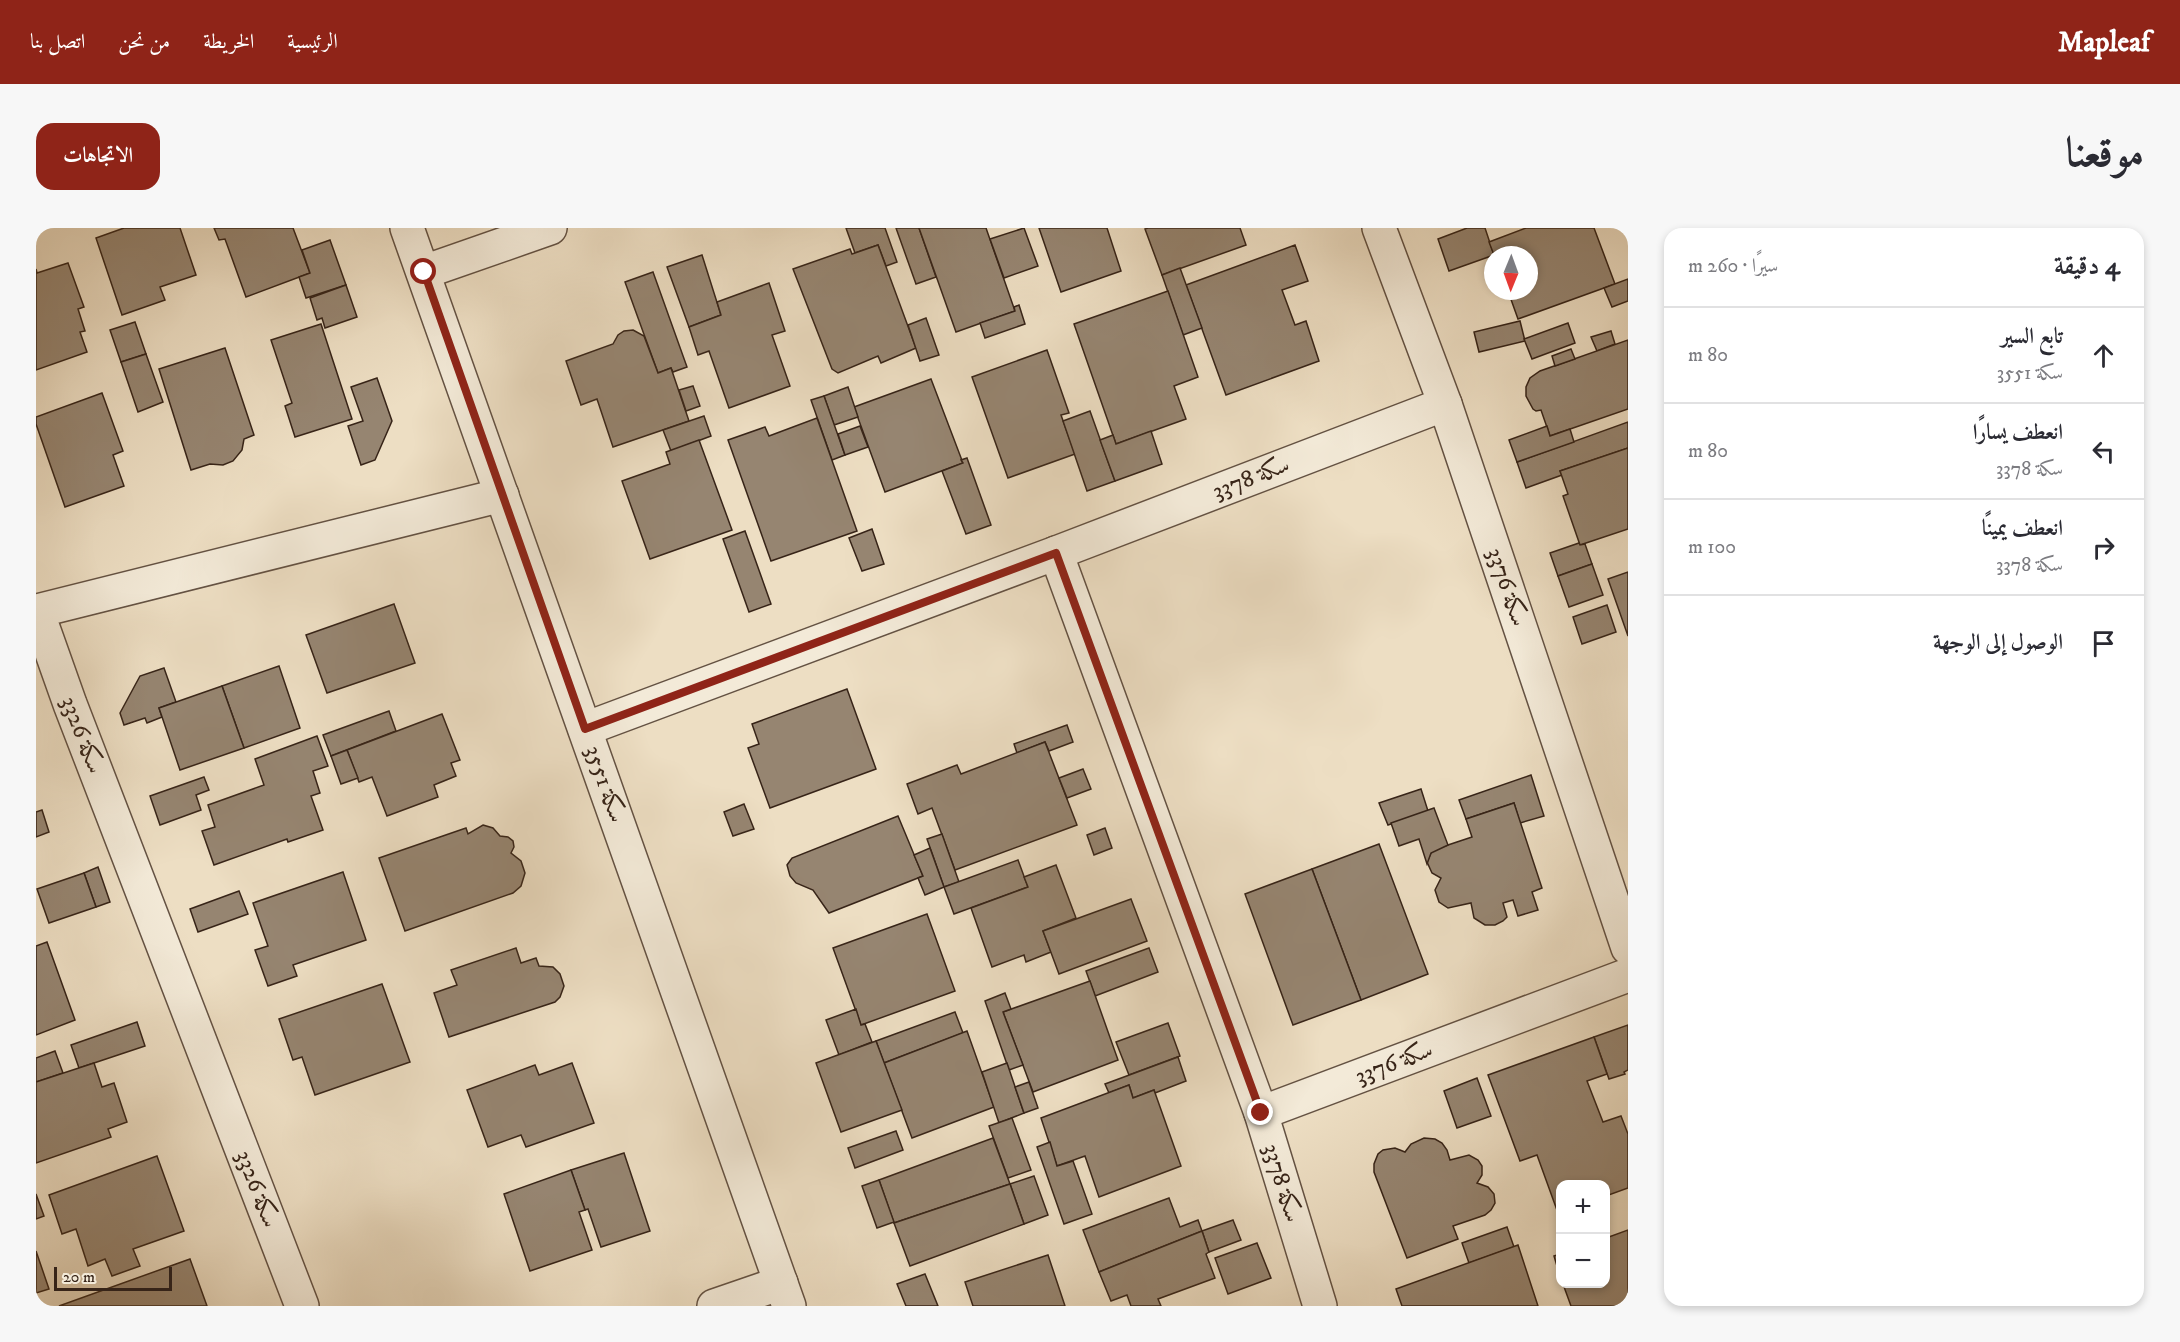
<!DOCTYPE html>
<html lang="ar">
<head>
<meta charset="utf-8">
<style>
	:root { --surface:#fff; --page:#f7f7f7; --text:#2b2b33; --muted:#7c7c81; --line:#e1e1e2; --accent:#8f2418 }
	body { margin:0; font-family:"IM FELL DW Pica",Amiri,serif; background:var(--page); color:var(--text); direction:rtl }
	.controls { position:absolute; right:18px; bottom:18px; display:grid; overflow:hidden; border-radius:12px; box-shadow:0 3px 9px #0003 }
	.controls button { width:54px; height:54px; display:grid; place-items:center; padding:0; border:0; border-bottom:2px solid var(--line); background:var(--surface); color:var(--text); font:30px sans-serif }
	.compass { position:absolute; left:1448px; top:18px; width:54px; height:54px; border-radius:50%; background:var(--surface); box-shadow:0 3px 9px #0003; rotate:181deg }
	.scale { position:absolute; left:18px; bottom:15px; width:118px; box-sizing:border-box; padding-left:6px; border:3px solid #372418; border-top:0; font-size:16px; line-height:21px; white-space:nowrap; color:#372418; -webkit-text-stroke:4px #f3ead8; paint-order:stroke }
	.stop { position:absolute; width:18px; height:18px; margin:-14px; border:4px solid #8f2418; border-radius:50%; background:#fff }
	.stop.end { background:#8f2418; border-color:#fff; box-shadow:0 2px 6px #0008 }
	.list { margin:0; padding:0; list-style:none }
	h2 { display:flex; justify-content:space-between; align-items:center; height:78px; margin:0; padding:0 24px; font-size:26px }
	h2 small { font-size:20px; font-weight:400; color:var(--muted) }
	.list li { display:grid; grid-template-columns:39px 1fr auto; gap:18px; align-items:center; box-sizing:border-box; height:96px; padding:0 24px; border-top:2px solid var(--line) }
	.list b { display:block; font-size:22px; white-space:nowrap }
	.list p { margin:0; font-size:20px; white-space:nowrap; color:var(--muted) }
	.list em { font-size:20px; font-style:normal; color:var(--muted) }
	.icon { flex:none; width:33px; height:33px; fill:none; stroke:currentColor; stroke-width:2; stroke-linecap:round; stroke-linejoin:round }
	.map { position:relative; flex:none; width:1592px; height:1078px; overflow:hidden; direction:ltr; border-radius:18px }
	header { display:flex; align-items:center; gap:36px; box-sizing:border-box; height:84px; padding:0 30px; background:var(--accent); color:#fff }
	header strong { font-size:28px }
	nav { display:flex; gap:33px; margin-inline-start:auto; font-size:21px }
	.intro { display:flex; align-items:center; justify-content:space-between; box-sizing:border-box; height:144px; padding:0 36px }
	h1 { margin:0; font-size:42px }
	.button { padding:15px 27px; border-radius:18px; background:var(--accent); color:#fff; font-size:21px; font-weight:700 }
	main { display:flex; gap:36px; padding:0 36px }
	aside { flex:1; background:var(--surface); border-radius:18px; box-shadow:0 3px 9px #0003 }
	.map>svg:first-child { display:block }
</style>
</head>
<body>
<header>
<strong>Mapleaf</strong>
<nav><a>الرئيسية</a><a>الخريطة</a><a>من نحن</a><a>اتصل بنا</a></nav>
</header>
<div class="intro"><h1>موقعنا</h1><a class="button">الاتجاهات</a></div>
<main>
<aside>
<h2>4 دقيقة<small>سيرًا · 260 m</small></h2>
<ul class="list">
<li><svg class="icon" aria-label="ahead" viewBox="0 0 24 24"><path d="M12 20V5M6 11l6-6 6 6"/></svg><div><b>تابع السير</b><p>سكة 3551</p></div><em>80 m</em></li>
<li><svg class="icon" aria-label="left" viewBox="0 0 24 24"><path d="M17 20v-9H6M10 6l-5 5 5 5"/></svg><div><b>انعطف يسارًا</b><p>سكة 3378</p></div><em>80 m</em></li>
<li><svg class="icon" aria-label="right" viewBox="0 0 24 24"><path d="M7 20v-9h11M14 6l5 5-5 5"/></svg><div><b>انعطف يمينًا</b><p>سكة 3378</p></div><em>100 m</em></li>
<li><svg class="icon" aria-label="arrive" viewBox="0 0 24 24"><path d="M6 21V4h12l-3 4 3 4H6"/></svg><div><b>الوصول إلى الوجهة</b></div></li>
</ul>
</aside>
<div class="map">
<svg width="1592" height="1078" viewBox="0 0 1592 1078">
	<rect width="100%" height="100%" fill="#eddec3"/>
	<filter id="stains"><feTurbulence type="fractalNoise" baseFrequency=".00333" numOctaves="4"/><feColorMatrix values="0 0 0 0 .2 0 0 0 0 .09 0 0 0 0 .02 0 0 0 .5 -.17"/></filter>
	<radialGradient id="worn" r=".72"><stop offset=".6" stop-color="#630" stop-opacity="0"/><stop offset="1" stop-color="#630" stop-opacity=".3"/></radialGradient>
	<!-- building -->
	<g fill="#968571" stroke="#372418" stroke-width="1.5">
		<path d="M88 0H144L160 47 124 59 129 72 86 87 60 10Z"/>
		<path d="M178 0H257L274 45 210 69 189 11 183 12Z"/>
		<path d="M810 0H849L861 34 850 38 842 17 819 25Z"/>
		<path d="M860 0H883L900 49 880 56Z"/>
		<path d="M883 0H950L979 83 920 104Z"/>
		<path d="M988 0 1002 38 968 50 954 11Z"/>
		<path d="M1003 0H1071L1085 43 1025 64Z"/>
		<path d="M1112 0H1204L1210 17 1126 47 1109 1Z"/>
		<path d="M1431 0H1449L1458 27 1413 43 1402 11Z"/>
		<path d="M1490 0H1558L1579 56 1482 91 1472 63H1493V27H1458L1453 14Z"/>
		<path d="M294 12 310 57 270 70 263 49 274 45 266 22Z"/>
		<path d="M842 17 880 120 845 135 842 128 802 145 796 141 757 41 814 21 816 26Z"/>
		<path d="M1259 17 1272 53 1246 62 1259 97 1270 93 1283 133 1190 167 1150 57Z"/>
		<path d="M666 27 685 87 653 99 631 39Z"/>
		<path d="M32 35 48 79 42 81 49 103 44 104 51 124 0 142V41L1 45Z"/>
		<path d="M1144 40 1166 100 1147 107 1126 47Z"/>
		<path d="M617 44 651 139 637 144 635 140 622 145 589 54Z"/>
		<path d="M1592 51V73L1576 79 1568 60Z"/>
		<path d="M733 55 749 103 736 107 754 158 693 180 673 123 662 127 653 99 685 87 681 74Z"/>
		<path d="M310 57 321 89 289 100 286 90 281 92 274 70Z"/>
		<path d="M1132 63 1162 149 1138 158 1150 191 1080 216 1038 96Z"/>
		<path d="M983 77 989 96 949 110 944 95 979 83 978 79Z"/>
		<path d="M890 90 903 127 884 133 872 97Z"/>
		<path d="M1484 93 1489 113 1443 124 1438 104Z"/>
		<path d="M99 94 110 126 85 134 74 102Z"/>
		<path d="M1532 95 1539 115 1496 131 1488 111Z"/>
		<path d="M285 96 316 191 259 209 249 178 256 175 235 112Z"/>
		<path d="M597 102 608 108 622 145 635 140 653 193 577 219 561 171 545 177 530 133 577 116 582 107 588 103Z"/>
		<path d="M1575 103 1579 116 1561 123 1555 109Z"/>
		<path d="M1592 112V181L1514 208 1505 182 1500 183 1497 181 1490 168V159L1494 150 1504 143Z"/>
		<path d="M189 120 218 207 208 211 206 222 197 233 187 237 174 236 155 242 123 141Z"/>
		<path d="M1535 121 1539 131 1519 138 1516 128Z"/>
		<path d="M1011 122 1033 185 1025 187 1039 226 972 250 936 149Z"/>
		<path d="M110 126 127 174 102 184 85 134Z"/>
		<path d="M341 150 356 193 339 232 325 237 312 198 327 193 315 159Z"/>
		<path d="M895 151 927 235 849 264 818 179Z"/>
		<path d="M657 158 664 178 650 183 643 162Z"/>
		<path d="M812 159 822 189 798 197 788 168Z"/>
		<path d="M66 165 87 223 77 227 88 258 29 279 0 196V189Z"/>
		<path d="M788 168 809 227 796 232 775 172Z"/>
		<path d="M1054 183 1079 253 1051 263 1027 193Z"/>
		<path d="M668 188 675 208 635 223 627 202Z"/>
		<path d="M781 190 821 303 735 333 692 212 729 199 733 208Z"/>
		<path d="M1592 194V220L1524 243 1526 247 1490 260 1481 234Z"/>
		<path d="M824 198 832 219 809 227 802 206Z"/>
		<path d="M1511 198 1514 208 1534 201 1538 214 1481 234 1473 212Z"/>
		<path d="M1115 203 1126 236 1079 253 1064 212 1077 207 1080 216Z"/>
		<path d="M663 212 696 302 614 331 586 253 634 236 630 224Z"/>
		<path d="M1592 220V301L1544 317 1527 268 1532 266 1524 243Z"/>
		<path d="M931 230 955 297 930 306 906 243 927 235 925 232Z"/>
		<path d="M836 301 848 336 826 343 813 310Z"/>
		<path d="M709 303 735 376 713 384 687 311Z"/>
		<path d="M1543 315 1544 317 1549 316 1556 336 1522 348 1514 325Z"/>
		<path d="M1556 336 1567 367 1533 379 1522 348Z"/>
		<path d="M1592 344V408L1572 351Z"/>
		<path d="M358 376 379 435 291 465 270 407Z"/>
		<path d="M1571 377 1580 404 1546 416 1537 389Z"/>
		<path d="M243 438 264 500 208 520 186 458Z"/>
		<path d="M128 440 140 474 123 480 126 489 111 495 109 490 88 497 84 485 104 448Z"/>
		<path d="M186 458 208 520 144 542 123 480Z"/>
		<path d="M811 461 840 541 734 580 712 520 723 516 716 496Z"/>
		<path d="M353 483 360 503 295 528 287 507Z"/>
		<path d="M406 486 424 532 415 535 420 548 398 557 402 569 351 588 336 549 323 554 311 522Z"/>
		<path d="M1031 497 1037 514 1013 523 1009 514 981 525 978 516Z"/>
		<path d="M281 508 292 538 277 543 284 565 275 568 287 602 252 614 251 611 178 637 166 603 179 599 172 577 228 557 219 531Z"/>
		<path d="M1009 514 1041 597 919 642 896 580 882 586 871 556 921 537 925 546Z"/>
		<path d="M311 522 322 550 305 556 295 528Z"/>
		<path d="M1047 541 1055 561 1031 570 1023 550Z"/>
		<path d="M1495 547 1508 588 1484 595 1478 575 1430 591 1423 572Z"/>
		<path d="M168 549 173 562 160 567 165 582 124 597 114 568Z"/>
		<path d="M1385 561 1392 583 1352 597 1343 575Z"/>
		<path d="M1478 575 1506 660 1496 664 1502 682 1482 688 1477 672 1467 675 1471 689 1467 693 1459 697H1449L1438 690 1435 675 1412 680 1403 674 1399 662 1405 650 1396 645 1391 634 1395 625 1400 621 1436 609 1430 591Z"/>
		<path d="M708 576 718 601 697 608 688 584Z"/>
		<path d="M1398 580 1412 617 1395 625 1391 636 1383 611 1363 618 1355 595Z"/>
		<path d="M6 582 13 604 0 609V584Z"/>
		<path d="M862 588 887 648 793 685 777 662 760 655 754 648 751 637 756 630Z"/>
		<path d="M447 597 457 600 464 608 472 609 477 613 478 619 475 625 485 633 489 645 485 658 477 665 369 703 343 630 430 600 432 606Z"/>
		<path d="M1069 600 1076 620 1058 627 1051 607Z"/>
		<path d="M906 606 923 654 908 659 891 611Z"/>
		<path d="M1343 616 1392 746 1325 772 1276 641Z"/>
		<path d="M894 620 908 659 889 667 882 650 887 648 878 627Z"/>
		<path d="M982 632 992 659 918 686 908 659Z"/>
		<path d="M1020 637 1040 690 1007 703 1015 724 990 734 988 727 956 739 935 680 992 659 988 649Z"/>
		<path d="M62 639 74 674 60 679 48 645Z"/>
		<path d="M1276 641 1325 772 1257 797 1209 666Z"/>
		<path d="M307 644 330 712 257 737 261 748 232 758 219 722 232 718 217 675Z"/>
		<path d="M48 645 60 679 13 695 1 661Z"/>
		<path d="M203 663 212 686 162 704 154 681Z"/>
		<path d="M1095 671 1111 713 1023 746 1007 703Z"/>
		<path d="M891 686 919 763 825 797 797 720Z"/>
		<path d="M11 714 39 792 0 807V718Z"/>
		<path d="M480 720 485 735 500 730 503 738 517 739 524 746 528 758 524 769 519 774 413 809 398 765 421 757 415 742Z"/>
		<path d="M1113 720 1122 744 1059 768 1050 743Z"/>
		<path d="M1054 753 1082 832 997 864 967 784Z"/>
		<path d="M346 756 374 834 279 867 266 829 257 832 243 791Z"/>
		<path d="M969 765 975 781 967 784 987 837 973 842 949 773Z"/>
		<path d="M820 781 825 797 829 796 836 814 803 827 790 792Z"/>
		<path d="M919 784 927 805 848 835 840 813Z"/>
		<path d="M101 794 109 818 43 840 35 817Z"/>
		<path d="M1132 795 1144 828 1093 847 1080 814Z"/>
		<path d="M1592 797V842L1588 844 1589 846 1573 851 1558 809Z"/>
		<path d="M931 803 958 879 876 910 848 835Z"/>
		<path d="M1558 809 1571 846 1551 853 1567 894 1585 888 1592 906V960L1570 968V956H1524V984L1522 985 1501 927 1484 933 1452 847Z"/>
		<path d="M840 813 866 882 805 904 780 835Z"/>
		<path d="M19 823 27 845 0 854V830Z"/>
		<path d="M1142 829 1150 853 1119 865 1118 862 1097 870 1093 857 1073 865 1069 856Z"/>
		<path d="M58 835 66 859 78 855 91 894 72 901 75 909 0 935V854Z"/>
		<path d="M536 835 558 895 490 919 485 907 452 919 431 862 499 837 503 847Z"/>
		<path d="M971 835 988 885 963 895 946 844Z"/>
		<path d="M1441 850 1455 888 1421 900 1408 863Z"/>
		<path d="M993 854 1002 880 988 885 979 859Z"/>
		<path d="M1093 857 1097 870 1118 862 1145 938 1063 969 1049 928 1021 938 1005 890Z"/>
		<path d="M976 890 995 942 972 950 953 898Z"/>
		<path d="M860 903 867 922 819 940 812 920Z"/>
		<path d="M957 910 974 956 858 995 843 952Z"/>
		<path d="M1388 910 1399 911 1406 915 1411 922 1414 932 1433 927 1442 932 1446 938V947L1441 955 1452 959 1458 966 1459 975 1455 982 1449 987 1417 998 1422 1011 1371 1030 1338 944V936L1342 926 1347 922 1359 920 1369 924 1375 916Z"/>
		<path d="M1014 914 1021 938 1037 933 1056 986 1028 996 1001 919Z"/>
		<path d="M588 925 614 1003 565 1019 552 981 549 982 535 942Z"/>
		<path d="M121 928 148 1003 97 1021 104 1038 76 1048 69 1031 52 1038 40 1001 26 1006 13 967Z"/>
		<path d="M535 942 549 982 543 984 556 1022 494 1043 468 966Z"/>
		<path d="M998 948 1012 987 988 996 974 956Z"/>
		<path d="M843 952 858 994 841 1000 826 958Z"/>
		<path d="M974 956 988 996 874 1038 858 995Z"/>
		<path d="M0 966 8 988 0 991Z"/>
		<path d="M1133 970 1144 999 1162 992 1166 1003 1063 1044 1047 1002Z"/>
		<path d="M1197 992 1205 1012 1173 1024 1166 1003Z"/>
		<path d="M1471 999 1478 1019 1433 1035 1426 1015Z"/>
		<path d="M1592 1002V1078H1535L1527 1056H1570V1010Z"/>
		<path d="M1166 1003 1173 1024 1170 1026 1179 1050 1122 1071 1125 1078H1095L1091 1067 1075 1073 1063 1044Z"/>
		<path d="M1221 1015 1235 1050 1192 1066 1179 1030Z"/>
		<path d="M1482 1017 1502 1078H1366L1360 1061Z"/>
		<path d="M0 1023 13 1061 0 1065Z"/>
		<path d="M1524 1026V1048L1518 1028Z"/>
		<path d="M1012 1027 1029 1078H937L929 1054Z"/>
		<path d="M154 1031 171 1078H23L140 1036Z"/>
		<path d="M889 1046 902 1078H870L861 1056Z"/>
	</g>
	<g fill="none" stroke-linecap="round" stroke-linejoin="round">
		<!-- minor casing -->
		<g stroke="#645243" stroke-width="36">
			<g id="minor">
				<path d="M371 0 753 1078"/>
				<path d="M1343 0 1409 176 1592 720"/>
				<path d="M388 44 514 0"/>
				<path d="M1020 325 1225 885 1284 1078"/>
				<path d="M549 501 1020 325 1409 176"/>
				<path d="M1225 885 1592 747"/>
				<path d="M266 1078 34 476 1 383 466 267"/>
				<path d="M678 1078 745 1055"/>
			</g>
		</g>
		<!-- minor -->
		<use href="#minor" stroke="#f3ead8" stroke-width="33"/>
	</g>
	<g fill="none" stroke-linecap="round" stroke-linejoin="round">
		<!-- route -->
		<path stroke="#8f2418" stroke-width="8" d="M388 44 549 501 1020 325 1225 885"/>
	</g>
	<g text-anchor="middle" dominant-baseline="central" stroke-width="4.5" stroke-linejoin="round" paint-order="stroke">
		<!-- street labels -->
		<g font-size="24" fill="#372418" stroke="#f3ead8">
			<text transform="translate(1215 250) rotate(-21)">سكة 3378</text>
			<text transform="translate(1471 359) rotate(71)">سكة 3376</text>
			<text transform="translate(46 507) rotate(69)">سكة 3326</text>
			<text transform="translate(569 556) rotate(71)">سكة 3551</text>
			<text transform="translate(1358 835) rotate(-21)">سكة 3376</text>
			<text transform="translate(1246 955) rotate(73)">سكة 3378</text>
			<text transform="translate(221 961) rotate(69)">سكة 3326</text>
		</g>
	</g>
	<rect width="100%" height="100%" filter="url(#stains)"/>
	<rect width="100%" height="100%" fill="url(#worn)"/>
</svg>
<div class="controls">
<button>+</button>
<button>−</button>
</div>
<svg class="compass" viewBox="-18 -18 36 36"><path d="M0-13l5 13h-10z" fill="#e53935"/><path d="M0 13l5-13h-10z" fill="#7c7c81"/></svg>
<div class="scale">20 m</div>
<div class="stop" style="left:388px;top:44px"></div>
<div class="stop end" style="left:1225px;top:885px"></div>
</div>
</main>
</body>
</html>
